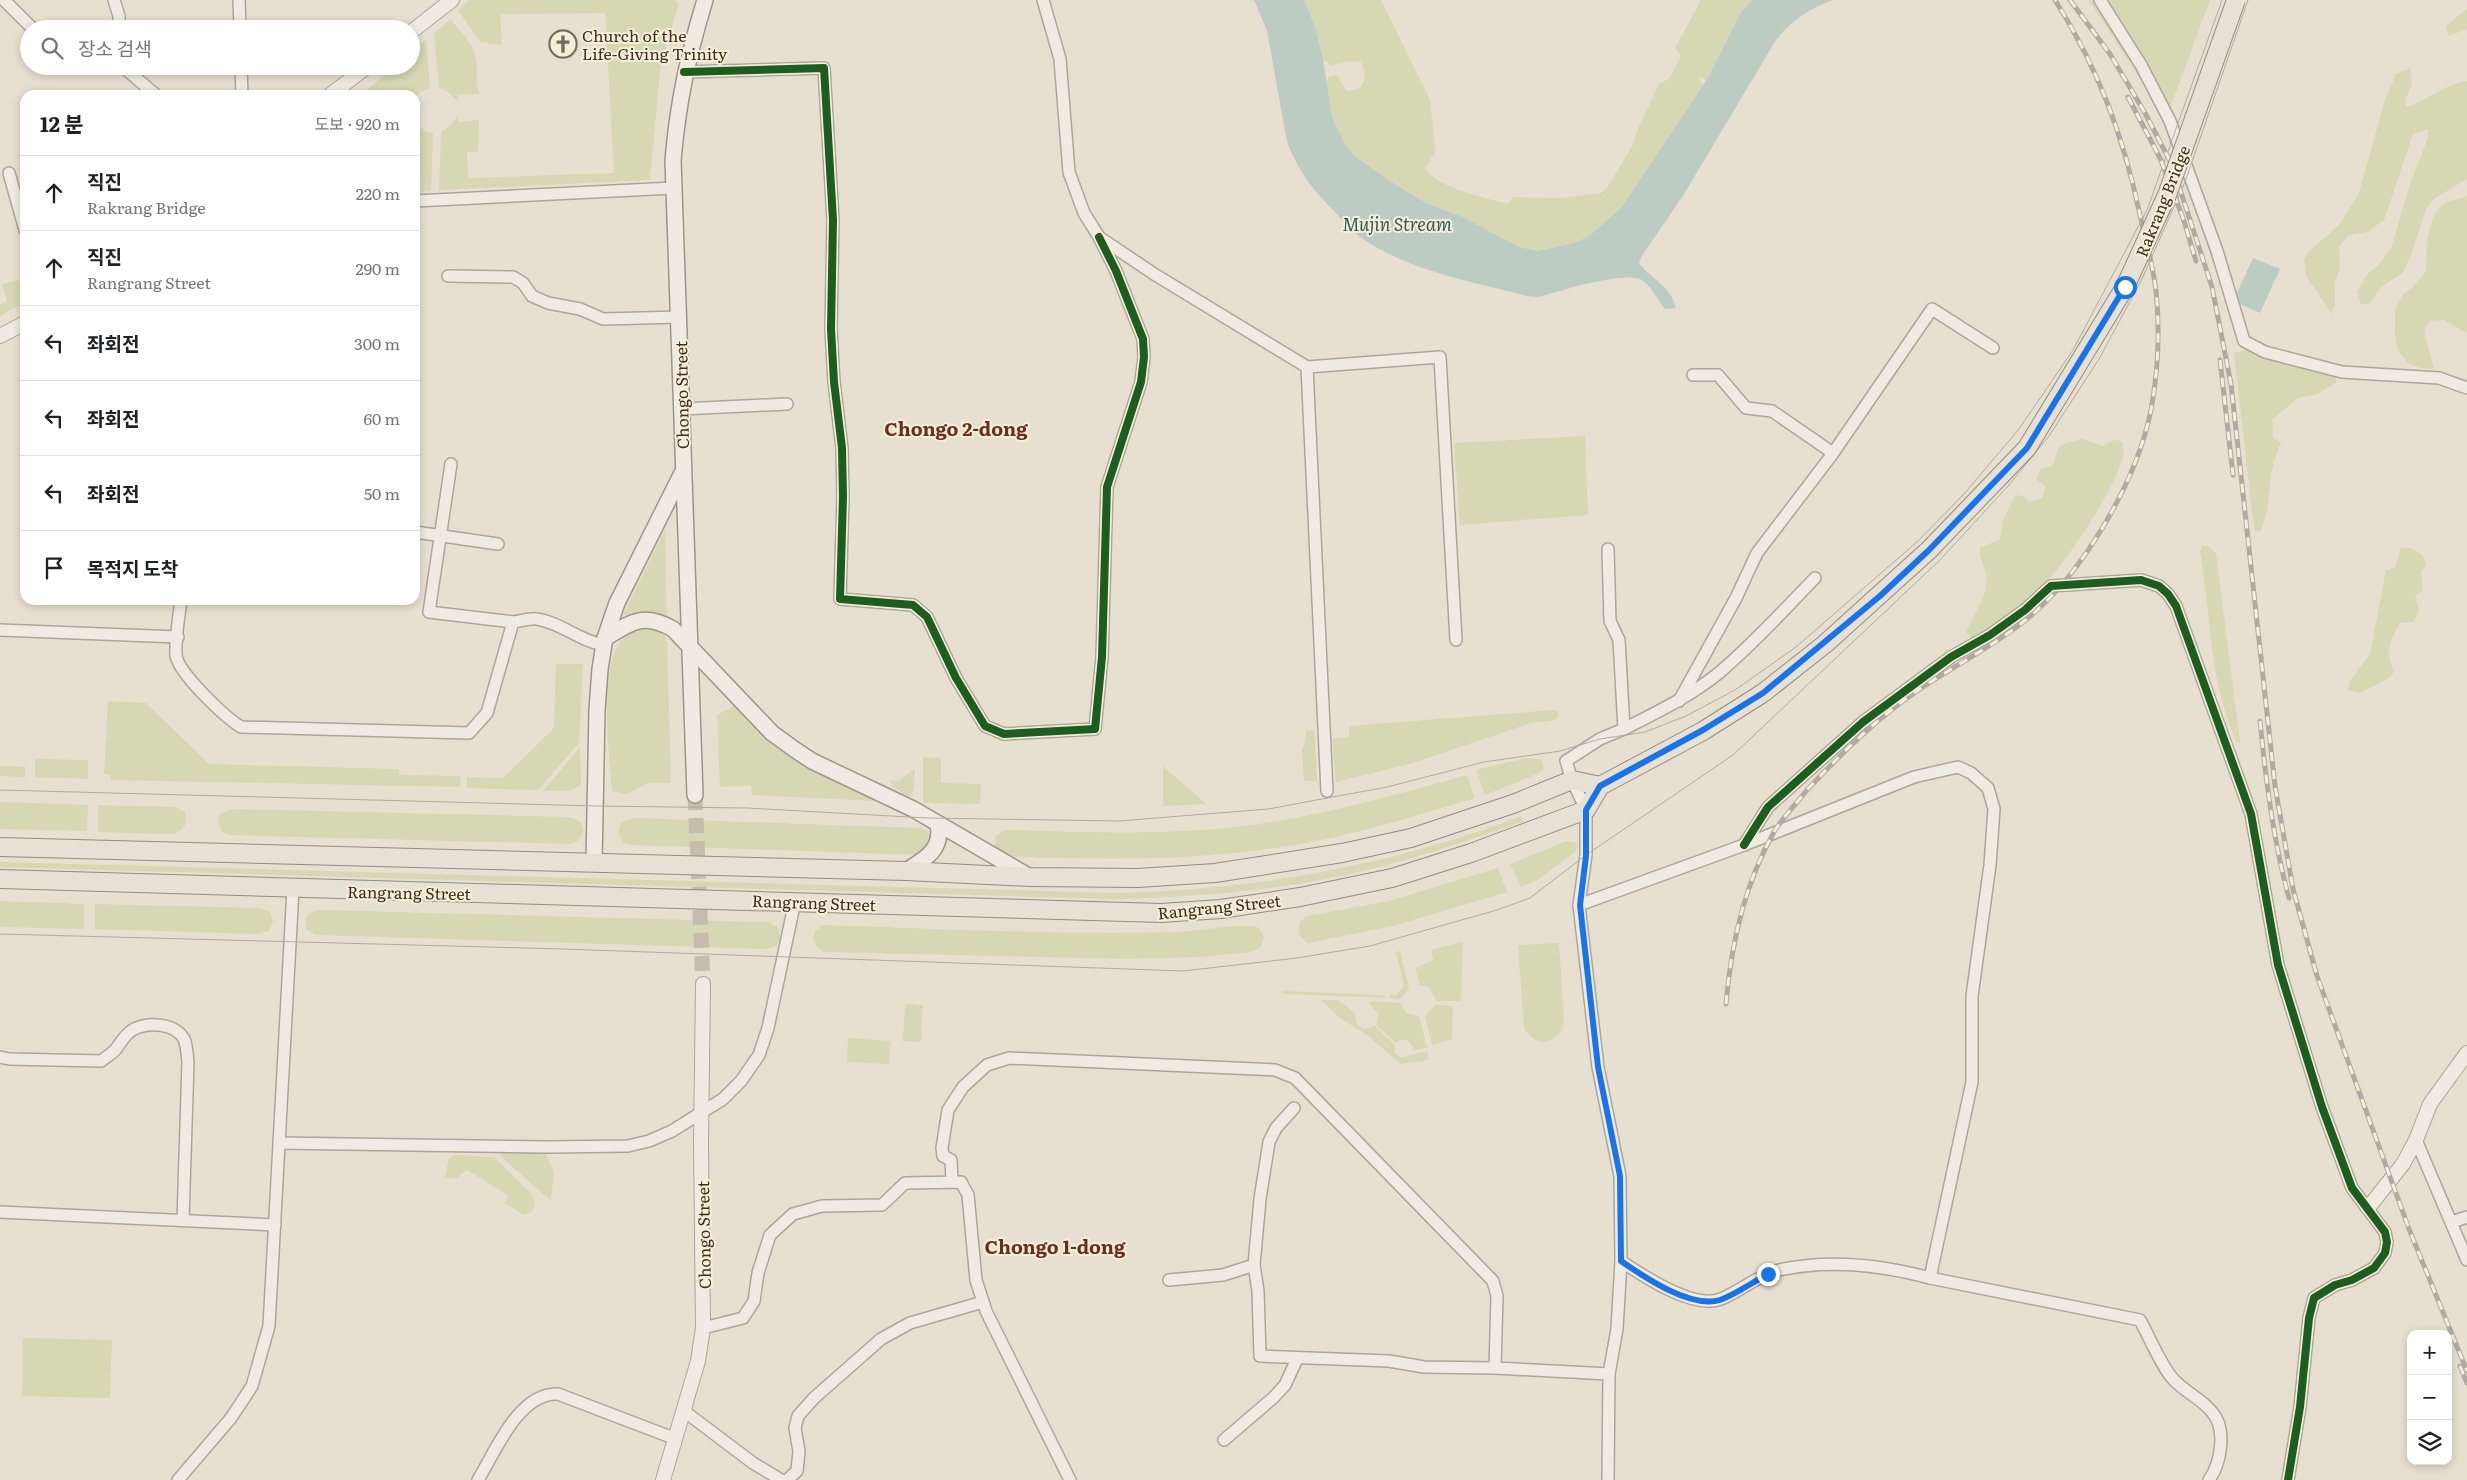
<!DOCTYPE html>
<html lang="ko">
<head>
<meta charset="utf-8">
<style>
	:root { --surface:#fff; --page:#f2f2f2; --text:#202124; --muted:#757577; --line:#e0e0e0 }
	body { margin:0; font-family:Literata,"Noto Sans KR",serif; background:var(--page); color:var(--text) }
	.controls { position:absolute; right:15px; bottom:15px; display:grid; overflow:hidden; border-radius:10px; box-shadow:0 2px 8px #0003 }
	.controls button { width:45px; height:45px; display:grid; place-items:center; padding:0; border:0; border-bottom:1px solid var(--line); background:var(--surface); color:var(--text); font:25px sans-serif }
	.stop { position:absolute; width:15px; height:15px; margin:-11px; border:4px solid #1a73e8; border-radius:50%; background:#fff }
	.stop.end { background:#1a73e8; border-color:#fff; box-shadow:0 1px 5px #0008 }
	.list { margin:0; padding:0; list-style:none }
	h2 { display:flex; justify-content:space-between; align-items:center; height:65px; margin:0; padding:0 20px; font-size:21px }
	h2 small { font-size:16px; font-weight:400; color:var(--muted) }
	.list li { display:grid; grid-template-columns:32px 1fr auto; gap:15px; align-items:center; box-sizing:border-box; height:75px; padding:0 20px; border-top:1px solid var(--line) }
	.list b { display:block; font-size:19px; white-space:nowrap }
	.list p { margin:0; font-size:16px; white-space:nowrap; color:var(--muted) }
	.list em { font-size:16px; font-style:normal; color:var(--muted) }
	.icon { flex:none; width:28px; height:28px; fill:none; stroke:currentColor; stroke-width:2; stroke-linecap:round; stroke-linejoin:round }
	.map { position:relative; flex:none; width:2467px; height:1480px; overflow:hidden }
	.search { position:absolute; background:var(--surface); box-shadow:0 2px 8px #0003; left:20px; top:20px; width:400px; height:55px; display:flex; align-items:center; gap:12px; box-sizing:border-box; padding:0 18px; border-radius:28px; color:var(--muted); font-size:19px }
	.panel { position:absolute; background:var(--surface); box-shadow:0 2px 8px #0003; left:20px; top:90px; width:400px; height:515px; border-radius:15px }
	.map>svg:first-child { display:block }
</style>
</head>
<body>
<div class="map">
<svg width="2467" height="1480" viewBox="0 0 2467 1480">
	<rect width="100%" height="100%" fill="#e7e0d1"/>
	<!-- green -->
	<g fill="#d6d7b3">
		<path d="M469 0H675L679 4 661 62 650 180 439 190 441 132 448 128 458 116V122L479 120 478 152H467L468 178 614 173 605 13 500 14 502 45 480 42 458 10Z"/>
		<path d="M1304 0H1381L1430 100 1435 147V152L1425 168C1435 188 1487 198 1508 204L1513 197 1562 198 1601 193 1608 186 1633 145 1637 131 1659 84 1669 79 1681 57 1675 48 1701 0H1752L1741 12 1706 81 1701 77 1699 80 1704 84 1621 208 1589 236 1574 243 1537 251 1519 247 1463 217 1426 203 1387 179 1356 157 1346 145 1332 117 1326 81 1330 76 1337 75 1346 90C1365 94 1368 76 1361 62L1351 61 1331 65 1323 59 1314 24Z"/>
		<path d="M2089 0H2210L2166 119Z"/>
		<path d="M2467 8V29L2449 36 2446 26Z"/>
		<path d="M450 19C459 30 474 44 476 59 478 70 475 82 479 94L458 95V102L448 92 439 88 434 34Z"/>
		<path d="M426 39 430 88 420 92 415 98V95H361L395 66H411V52Z"/>
		<path d="M2410 68 2412 84 2405 100 2406 107C2428 100 2445 84 2467 81V179L2435 198 2426 209 2412 252 2403 272 2380 288 2369 304H2361L2357 292 2368 273 2377 267 2391 248 2411 181 2428 138V129L2413 134 2384 220 2367 232 2347 236 2339 247 2340 269 2335 281V303L2332 314 2306 276 2304 260 2309 251 2340 224 2359 193 2385 100 2396 74Z"/>
		<path d="M415 122 425 131 433 133 431 191 415 192Z"/>
		<path d="M2467 195V333L2444 320 2430 321 2424 330 2434 369 2420 368 2408 363 2397 349 2395 332V310L2403 294 2412 288 2426 271C2427 250 2425 223 2442 205 2448 200 2460 200 2467 195Z"/>
		<path d="M25 279V302L0 316V305L7 301 2 284Z"/>
		<path d="M2246 350 2335 376 2337 382 2318 394 2298 398 2272 420 2273 437 2281 443C2265 475 2274 502 2260 532L2254 530 2234 353Z"/>
		<path d="M1585 436 1588 515 1460 525 1454 443Z"/>
		<path d="M2082 439 2103 446 2117 439 2123 442C2123 447 2124 453 2123 457 2112 494 2068 560 2041 588 2022 607 1999 622 1978 638H1971L1966 632C1974 615 1990 593 1986 574 1984 563 1979 560 1980 548L2000 539 2003 520 2015 495 2025 497 2029 502 2042 498 2046 487 2036 479 2040 469 2052 466 2060 445Z"/>
		<path d="M665 530 667 622 626 618 624 613Z"/>
		<path d="M2202 546H2208L2216 553 2240 742H2237C2209 684 2211 614 2200 552Z"/>
		<path d="M2401 548H2411L2423 555 2426 565 2421 573 2423 590 2415 595 2419 611 2414 622 2400 623C2389 644 2385 649 2394 672 2383 685 2375 684 2361 693L2348 690 2349 682 2370 654 2386 570 2395 567Z"/>
		<path d="M650 629 657 630 665 636 667 643 671 783H648L626 794 612 791C609 756 599 670 620 642 628 631 638 629 650 629Z"/>
		<path d="M556 664H583L579 743 538 790 467 788V777L503 778 554 728Z"/>
		<path d="M108 701 146 703 209 764 399 769V775L461 776 460 787 111 780V775L104 774Z"/>
		<path d="M736 705C776 754 819 774 875 801L752 795 751 786 720 787 717 715Z"/>
		<path d="M1556 710 1559 715 1555 720 1531 723 1413 763 1336 782 1332 739 1349 737V726Z"/>
		<path d="M1314 730 1317 781H1304L1302 750 1305 745 1306 731Z"/>
		<path d="M580 747 581 785 569 791H543Z"/>
		<path d="M923 757 941 758V783L981 784 980 804 923 803Z"/>
		<path d="M1527 758 1542 760 1544 770 1537 774 1485 795 1477 772 1478 769Z"/>
		<path d="M35 759 88 760V779L35 777Z"/>
		<path d="M0 766 25 767V777L0 776Z"/>
		<path d="M1163 766 1206 804 1163 806Z"/>
		<path d="M915 768 914 791 909 797 893 787 889 780 899 781Z"/>
		<path d="M1467 775 1475 798C1429 812 1383 826 1336 837 1227 861 1116 861 1005 856L994 847 996 836 1005 830C1075 832 1145 835 1215 829 1301 822 1384 798 1467 775Z"/>
		<path d="M0 802 88 805 87 831 0 829Z"/>
		<path d="M98 805 175 807 185 812 186 824 181 830 173 834 98 832Z"/>
		<path d="M232 809 571 817 581 822 584 830 578 841 570 844 229 835 222 832 218 822 220 814Z"/>
		<path d="M1519 817 1523 818V822C1472 838 1423 857 1371 869 1288 890 1200 897 1115 899L0 867V862L1115 893C1253 890 1389 866 1519 817Z"/>
		<path d="M634 818 919 828C930 830 931 836 932 845L919 855 632 845 623 842 618 833 621 823Z"/>
		<path d="M1566 841 1575 842 1577 847 1575 852 1539 879 1521 887 1510 864Z"/>
		<path d="M1498 868 1507 892 1393 926 1308 943 1298 934 1300 921 1308 916 1389 901Z"/>
		<path d="M0 901 84 904V929L0 927Z"/>
		<path d="M95 904 260 908 270 912 273 921 269 931 257 934 95 929Z"/>
		<path d="M320 910 767 922 779 928 780 939 776 946 767 949 316 935 306 929V919L309 913Z"/>
		<path d="M824 925C943 929 1062 935 1180 932 1198 931 1246 922 1259 928L1264 937 1261 947 1252 952 1199 957 1127 959 824 952 817 947 813 939 816 930Z"/>
		<path d="M1463 942 1461 1001H1436L1430 988 1420 985 1415 968 1433 960 1431 950Z"/>
		<path d="M1559 943 1564 1020 1562 1031 1555 1038C1542 1045 1531 1041 1524 1028L1518 945Z"/>
		<path d="M1400 951 1409 988 1401 999 1390 998V995H1397L1404 985 1396 952Z"/>
		<path d="M1283 991 1385 995V998L1283 994Z"/>
		<path d="M1321 1000H1338L1355 1013 1357 1025 1365 1029 1375 1026 1395 1045V1053L1400 1058 1427 1051 1429 1060 1401 1064 1366 1034 1341 1019Z"/>
		<path d="M1370 1001 1400 1003 1406 1013 1419 1016 1427 1048 1413 1050 1412 1045 1407 1040H1400L1396 1043 1376 1025 1378 1013 1370 1005Z"/>
		<path d="M905 1004 923 1005 921 1042 903 1041Z"/>
		<path d="M1435 1005 1453 1006 1452 1039 1432 1045 1425 1016Z"/>
		<path d="M848 1038 891 1041 889 1064 847 1062Z"/>
		<path d="M501 1152 546 1154 554 1172 551 1201 500 1156Z"/>
		<path d="M455 1155 494 1157 531 1194 535 1203 532 1212 523 1215 505 1203 509 1196 467 1170 455 1179 445 1177 449 1158Z"/>
		<path d="M23 1338 112 1340 110 1398 22 1396Z"/>
	</g>
	<!-- water -->
	<g fill="#bcccc2">
		<path d="M1254 0H1304L1314 24 1323 59 1332 117 1346 145 1356 157 1387 179 1426 203 1463 217 1519 247 1537 251 1574 243 1589 236 1621 208 1706 81 1741 12 1752 0H1833C1810 8 1791 21 1776 40L1684 194 1641 257 1639 263C1651 279 1672 287 1676 308L1665 309C1658 300 1652 288 1643 281 1627 269 1559 292 1538 297L1527 296C1469 281 1403 270 1355 233 1346 226 1339 216 1331 208 1311 188 1297 168 1287 142L1267 31Z"/>
		<path d="M2253 258 2280 269 2260 313 2240 304 2237 293Z"/>
	</g>
	<g fill="none" stroke-linecap="round" stroke-linejoin="round">
		<!-- secondary-tunnel -->
		<path stroke="#c5bcae" stroke-width="15" stroke-dasharray="15 8" stroke-linecap="butt" d="M695 795 703 984"/>
		<!-- minor casing -->
		<g stroke="#ada599" stroke-width="14">
			<g id="minor">
				<path d="M4 0 33 29"/>
				<path d="M114 0 119 16V29"/>
				<path d="M239 0 240 29"/>
				<path d="M1043 0 1060 59 1069 172 1084 213 1099 237 1154 274 1307 367 1440 357 1456 640"/>
				<path d="M2100 0 2141 65 2170 121 2217 251 2244 341 2265 352 2342 372 2439 378 2467 388"/>
				<path d="M122 66 156 95"/>
				<path d="M241 66 242 95"/>
				<path d="M684 72 824 68 833 220 831 329 834 382 842 448 843 497 840 599 913 605 927 617 956 678 985 726 1004 734 1095 729 1102 657 1107 487 1141 382 1144 357 1143 339 1116 271 1099 237"/>
				<path d="M9 173 25 230"/>
				<path d="M415 201 673 188"/>
				<path d="M448 276 513 277 523 283 532 296 548 303 580 309 603 319 680 317"/>
				<path d="M1307 367 1327 791"/>
				<path d="M1693 375H1718L1746 408 1772 411 1833 453"/>
				<path d="M682 409 787 404"/>
				<path d="M451 464 429 612 513 622"/>
				<path d="M415 532 498 544"/>
				<path d="M1608 549 1610 621 1619 640 1624 729 1600 739 1566 761 1572 780 1586 810V855L1579 905 1598 1067 1620 1176 1621 1261 1617 1329 1609 1374 1608 1480"/>
				<path d="M181 600C179 617 175 637 176 655 178 673 225 717 241 727L469 733 487 713 513 622C521 621 530 618 537 619 562 623 579 641 604 645"/>
				<path d="M0 630 178 637"/>
				<path d="M1679 701 1736 598 1757 553 1831 456 1932 309 1993 348"/>
				<path d="M1624 729C1657 712 1691 696 1720 672 1754 643 1784 610 1815 578"/>
				<path d="M1744 845 1768 807 1863 722 1951 657 1990 635 2025 610 2051 586 2141 580 2159 586 2168 594 2176 606 2251 814 2278 965 2322 1107 2352 1188 2385 1232 2387 1242 2385 1253 2374 1268 2352 1280 2335 1285 2314 1298 2309 1318 2300 1407 2288 1480"/>
				<path d="M1579 905 1744 845 1914 777 1958 767 1971 773 1988 788 1994 809 1990 865 1972 996V1082L1930 1278 2140 1320C2149 1336 2162 1368 2174 1380 2185 1392 2202 1399 2212 1412 2227 1429 2221 1463 2209 1480"/>
				<path d="M0 1057 9 1059 101 1061C106 1057 112 1054 116 1049 122 1041 125 1034 134 1029 149 1022 175 1023 184 1039 187 1045 187 1055 188 1062L183 1219"/>
				<path d="M1294 1108 1276 1128 1269 1142 1260 1199 1254 1265 1258 1291 1260 1356 1389 1361 1424 1367 1495 1368"/>
				<path d="M2416 1140 2467 1260"/>
				<path d="M279 1143 549 1147 628 1146 649 1141 672 1131 723 1099 741 1081 759 1055 768 1028 795 901"/>
				<path d="M952 1181 951 1160 943 1156 942 1148 948 1110 963 1087 987 1065 1009 1058 1275 1070 1295 1078 1493 1281 1497 1296 1495 1368 1609 1374"/>
				<path d="M0 1212 275 1225"/>
				<path d="M2452 1222 2467 1217"/>
				<path d="M1621 1261C1643 1276 1694 1310 1721 1299 1741 1291 1758 1275 1779 1270 1829 1259 1882 1265 1930 1278"/>
				<path d="M1169 1280 1223 1275 1254 1265"/>
				<path d="M703 1328 743 1318 754 1301 758 1273 770 1235 793 1214 822 1206 882 1205 905 1183 961 1182 968 1195 976 1280 986 1311 1070 1480"/>
				<path d="M684 1411 753 1463 781 1480"/>
				<path d="M1224 1440 1273 1398 1285 1385 1297 1359"/>
				<path d="M178 1480 231 1418 252 1386 269 1326 293 889"/>
				<path d="M478 1480C495 1452 519 1392 558 1394L676 1439"/>
				<path d="M787 1480 797 1471 799 1451 795 1428 798 1416 814 1398 881 1339 910 1323 983 1302"/>
			</g>
		</g>
		<!-- tertiary casing -->
		<g stroke="#ada599" stroke-width="16">
			<g id="tertiary">
				<path d="M411 32 452 0"/>
				<path d="M330 95 368 66"/>
				<path d="M0 336 25 323"/>
				<path d="M2368 1208 2403 1164 2416 1140 2430 1104 2467 1053"/>
				<path d="M663 1480 698 1361 703 1328 701 1143 703 984"/>
			</g>
		</g>
		<!-- secondary casing -->
		<g stroke="#9c958a" stroke-width="18">
			<g id="secondary">
				<path d="M605 638C632 622 643 612 673 629L772 733 794 749 812 761 913 809 1030 877"/>
				<path d="M695 795 673 160C678 102 688 56 705 0"/>
				<path d="M594 863 597 710 600 669 605 638 617 603 682 473"/>
				<path d="M906 871C925 859 943 850 938 824"/>
			</g>
		</g>
		<!-- primary casing -->
		<g stroke="#928b80" stroke-width="20">
			<g id="primary">
				<path d="M0 847 906 871 1030 877 1138 878 1215 873 1342 853 1411 838 1513 804 1572 780 1600 786"/>
				<path d="M0 879 1161 913 1221 909 1300 897 1392 878 1471 853 1586 810 1600 786 1703 731 1763 693 1825 644 1929 550"/>
			</g>
		</g>
		<!-- minor -->
		<use href="#minor" stroke="#efebe3" stroke-width="11"/>
		<!-- tertiary -->
		<use href="#tertiary" stroke="#efebe3" stroke-width="14"/>
		<!-- secondary -->
		<use href="#secondary" stroke="#efebe3" stroke-width="15"/>
		<!-- primary -->
		<use href="#primary" stroke="#e6e1d4" stroke-width="18"/>
		<!-- tram -->
		<g stroke="#afaaa2" stroke-width="1">
			<path d="M0 790 596 806 747 808 927 818 1119 821 1268 809 1387 787 1484 762 1560 751 1600 739 1645 732 1686 716 1735 690 1796 647 1918 541 1964 494 2019 429 2073 350 2147 210 2222 0"/>
			<path d="M0 934 563 949 1183 971 1297 958 1370 946 1497 910 1530 898 1586 855 1733 755 1941 559 2008 486 2049 436 2099 359 2142 279 2185 182 2248 0"/>
		</g>
		<!-- rail casing -->
		<g stroke="#afaaa2" stroke-width="5">
			<g id="rail">
				<path d="M2070 0 2110 54 2145 113 2172 165 2212 287 2231 384 2275 786 2293 889 2317 976 2409 1229 2467 1371"/>
				<path d="M2128 97 2160 158 2183 218 2196 261"/>
				<path d="M2220 360 2233 475"/>
				<path d="M2260 721C2266 780 2273 840 2289 898"/>
				<path d="M1726 1004C1731 945 1744 885 1774 832 1783 817 1796 804 1807 790 1837 758 1868 727 1903 701 1943 671 1989 650 2028 618 2083 573 2137 481 2151 410 2158 372 2160 330 2156 291 2153 266 2146 240 2140 215 2123 135 2099 70 2055 0"/>
				<path d="M2460 1366 2467 1383"/>
			</g>
		</g>
		<!-- rail -->
		<use href="#rail" stroke="#f7eed8" stroke-width="3" stroke-dasharray="9" stroke-linecap="butt"/>
		<!-- primary-bridge casing -->
		<g stroke="#928b80" stroke-width="20" stroke-linecap="butt">
			<path id="primary-bridge" d="M1929 550 2027 448 2125 287 2167 195 2236 0"/>
		</g>
		<!-- primary-bridge -->
		<use href="#primary-bridge" stroke="#e6e1d4" stroke-width="18"/>
		<!-- cycleway casing -->
		<g stroke="#f7eed8" stroke-width="11">
			<g id="cycleway">
				<path d="M684 72 824 68 833 220 831 329 834 382 842 448 843 497 840 599 913 605 927 617 956 678 985 726 1004 734 1095 729 1102 657 1107 487 1141 382 1144 357 1143 339 1116 271 1099 237"/>
				<path d="M1744 845 1768 807 1863 722 1951 657 1990 635 2025 610 2051 586 2141 580 2159 586 2168 594 2176 606 2251 814 2278 965 2322 1107 2352 1188 2385 1232 2387 1242 2385 1253 2374 1268 2352 1280 2335 1285 2314 1298 2309 1318 2300 1407 2288 1480"/>
			</g>
		</g>
		<!-- cycleway -->
		<use href="#cycleway" stroke="#1b5e20" stroke-width="8"/>
	</g>
	<g fill="none" stroke-linecap="round" stroke-linejoin="round">
		<!-- route -->
		<path stroke="#1a73e8" stroke-width="6" d="M1768 1274C1753 1282 1736 1294 1720 1300 1691 1309 1644 1277 1621 1261L1620 1176 1598 1067 1580 905 1586 856V810L1600 786 1703 730 1763 693 1880 596 1929 550 2027 448 2125 287"/>
	</g>
	<!-- icons -->
	<defs>
		<g id="church-ring" transform="scale(1.4375)"><circle r="9.5" fill="#f7eed8" stroke="#786c5e" stroke-width="1.5"/><path d="M-1.2-6h2.4v3.5h3.3v2.4h-3.3V6h-2.4V-.1h-3.3v-2.4h3.3Z" fill="#786c5e"/></g>
	</defs>
	<g fill-rule="evenodd">
		<use href="#church-ring" x="563" y="44"/>
	</g>
	<g text-anchor="middle" dominant-baseline="central" stroke-width="4" stroke-linejoin="round" paint-order="stroke">
		<!-- poi labels -->
		<g font-size="16" fill="#3d2e20" stroke="#f7eed8" text-anchor="start">
			<text x="582" y="35">Church of the<tspan x="582" dy="18">Life-Giving Trinity</tspan></text>
		</g>
		<!-- street labels -->
		<g font-size="16" fill="#3d2e20" stroke="#f7eed8">
			<text transform="translate(2162 201) rotate(-68)">Rakrang Bridge</text>
			<text transform="translate(681 395) rotate(-91)">Chongo Street</text>
			<text transform="translate(409 892) rotate(1)">Rangrang Street</text>
			<text transform="translate(814 902) rotate(2)">Rangrang Street</text>
			<text transform="translate(1219 906) rotate(-6)">Rangrang Street</text>
			<text transform="translate(703 1235) rotate(-91)">Chongo Street</text>
		</g>
		<!-- water labels -->
		<g font-size="18" font-style="italic" fill="#2f5d5a" stroke="#f7eed8">
			<text x="1397" y="223">Mujin Stream</text>
		</g>
		<!-- quarter labels -->
		<g font-size="19" font-weight="bold" fill="#6b2e1e" stroke="#f7eed8">
			<text x="956" y="428">Chongo 2-dong</text>
			<text x="1055" y="1246">Chongo 1-dong</text>
		</g>
	</g>
</svg>
<div class="controls">
<button>+</button>
<button>−</button>
<button><svg class="icon" aria-label="layers" viewBox="0 0 24 24"><path d="M12 4l9 5-9 5-9-5zM3 14l9 5 9-5"/></svg></button>
</div>
<div class="stop" style="left:2125px;top:287px"></div>
<div class="stop end" style="left:1768px;top:1274px"></div>
<div class="search"><svg class="icon" aria-label="search" viewBox="0 0 24 24"><circle cx="10" cy="10" r="6"/><path d="M15 15l6 6"/></svg>장소 검색</div>
<section class="panel">
<h2>12 분<small>도보 · 920 m</small></h2>
<ul class="list">
<li><svg class="icon" aria-label="ahead" viewBox="0 0 24 24"><path d="M12 20V5M6 11l6-6 6 6"/></svg><div><b>직진</b><p>Rakrang Bridge</p></div><em>220 m</em></li>
<li><svg class="icon" aria-label="ahead" viewBox="0 0 24 24"><path d="M12 20V5M6 11l6-6 6 6"/></svg><div><b>직진</b><p>Rangrang Street</p></div><em>290 m</em></li>
<li><svg class="icon" aria-label="left" viewBox="0 0 24 24"><path d="M17 20v-9H6M10 6l-5 5 5 5"/></svg><div><b>좌회전</b></div><em>300 m</em></li>
<li><svg class="icon" aria-label="left" viewBox="0 0 24 24"><path d="M17 20v-9H6M10 6l-5 5 5 5"/></svg><div><b>좌회전</b></div><em>60 m</em></li>
<li><svg class="icon" aria-label="left" viewBox="0 0 24 24"><path d="M17 20v-9H6M10 6l-5 5 5 5"/></svg><div><b>좌회전</b></div><em>50 m</em></li>
<li><svg class="icon" aria-label="arrive" viewBox="0 0 24 24"><path d="M6 21V4h12l-3 4 3 4H6"/></svg><div><b>목적지 도착</b></div></li>
</ul>
</section>
</div>
</body>
</html>
